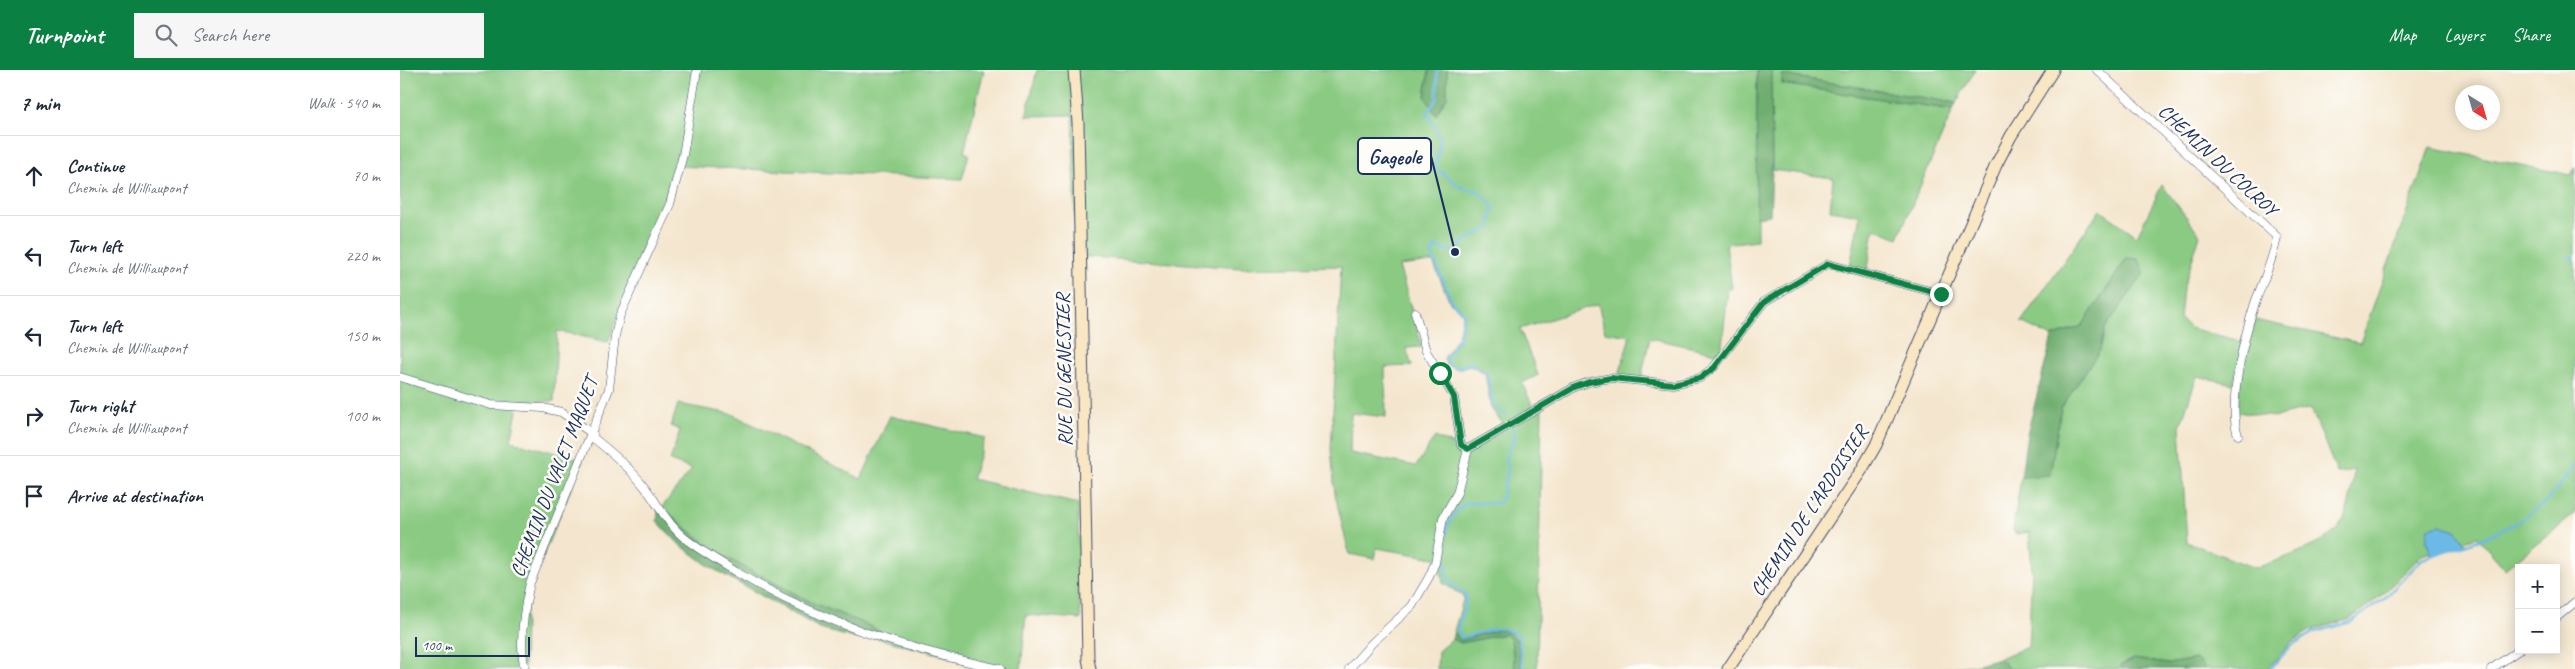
<!DOCTYPE html>
<html lang="en">
<head>
<meta charset="utf-8">
<style>
	:root { --surface:#fff; --page:#f6f6f7; --text:#1f2937; --muted:#747a83; --line:#e0e1e3; --accent:#0b8043 }
	body { margin:0; font-family:Caveat,sans-serif; background:var(--page); color:var(--text) }
	.controls { position:absolute; right:15px; bottom:15px; display:grid; overflow:hidden; border-radius:0px; box-shadow:0 2px 12px #0003 }
	.controls button { width:45px; height:45px; display:grid; place-items:center; padding:0; border:0; border-bottom:1px solid var(--line); background:var(--surface); color:var(--text); font:25px sans-serif }
	.compass { position:absolute; left:2055px; top:15px; width:45px; height:45px; border-radius:50%; background:var(--surface); box-shadow:0 2px 12px #0003; rotate:143deg }
	.scale { position:absolute; left:15px; bottom:12px; width:115px; box-sizing:border-box; padding-left:5px; border:2px solid #1b2f5e; border-top:0; font-size:14px; line-height:18px; white-space:nowrap; color:#1b2f5e; -webkit-text-stroke:4px #fdfcf7; paint-order:stroke }
	.stop { position:absolute; width:15px; height:15px; margin:-11px; border:4px solid #0b8043; border-radius:50%; background:#fff }
	.stop.end { background:#0b8043; border-color:#fff; box-shadow:0 1px 5px #0008 }
	.list { margin:0; padding:0; list-style:none }
	h2 { display:flex; justify-content:space-between; align-items:center; height:65px; margin:0; padding:0 20px; font-size:21px }
	h2 small { font-size:16px; font-weight:400; color:var(--muted) }
	.list li { display:grid; grid-template-columns:32px 1fr auto; gap:15px; align-items:center; box-sizing:border-box; height:80px; padding:0 20px; border-top:1px solid var(--line) }
	.list b { display:block; font-size:19px; white-space:nowrap }
	.list p { margin:0; font-size:16px; white-space:nowrap; color:var(--muted) }
	.list em { font-size:16px; font-style:normal; color:var(--muted) }
	.icon { flex:none; width:28px; height:28px; fill:none; stroke:currentColor; stroke-width:2; stroke-linecap:round; stroke-linejoin:round }
	.map { position:relative; flex:none; width:2175px; height:599px; overflow:hidden }
	header { display:flex; align-items:center; gap:30px; box-sizing:border-box; height:70px; padding:0 25px; background:var(--accent); color:#fff }
	header strong { font-size:24px }
	nav { display:flex; gap:28px; margin-inline-start:auto; font-size:18px }
	.search { width:350px; height:45px; background:var(--page); display:flex; align-items:center; gap:12px; box-sizing:border-box; padding:0 18px; border-radius:0px; color:var(--muted); font-size:19px }
	main { display:flex }
	aside { flex:1; background:var(--surface) }
	.map>svg:first-child { display:block }
</style>
</head>
<body>
<header>
<strong>Turnpoint</strong>
<div class="search"><svg class="icon" aria-label="search" viewBox="0 0 24 24"><circle cx="10" cy="10" r="6"/><path d="M15 15l6 6"/></svg>Search here</div>
<nav><a>Map</a><a>Layers</a><a>Share</a></nav>
</header>
<main>
<aside>
<h2>7 min<small>Walk · 540 m</small></h2>
<ul class="list">
<li><svg class="icon" aria-label="ahead" viewBox="0 0 24 24"><path d="M12 20V5M6 11l6-6 6 6"/></svg><div><b>Continue</b><p>Chemin de Williaupont</p></div><em>70 m</em></li>
<li><svg class="icon" aria-label="left" viewBox="0 0 24 24"><path d="M17 20v-9H6M10 6l-5 5 5 5"/></svg><div><b>Turn left</b><p>Chemin de Williaupont</p></div><em>220 m</em></li>
<li><svg class="icon" aria-label="left" viewBox="0 0 24 24"><path d="M17 20v-9H6M10 6l-5 5 5 5"/></svg><div><b>Turn left</b><p>Chemin de Williaupont</p></div><em>150 m</em></li>
<li><svg class="icon" aria-label="right" viewBox="0 0 24 24"><path d="M7 20v-9h11M14 6l5 5-5 5"/></svg><div><b>Turn right</b><p>Chemin de Williaupont</p></div><em>100 m</em></li>
<li><svg class="icon" aria-label="arrive" viewBox="0 0 24 24"><path d="M6 21V4h12l-3 4 3 4H6"/></svg><div><b>Arrive at destination</b></div></li>
</ul>
</aside>
<div class="map">
<svg width="2175" height="599" viewBox="0 0 2175 599">
	<rect width="100%" height="100%" fill="#fdfcf7"/>
	<filter id="ink" filterUnits="userSpaceOnUse"><feTurbulence type="fractalNoise" baseFrequency=".02" numOctaves="2"/><feDisplacementMap in="SourceGraphic" scale="10" xChannelSelector="R" yChannelSelector="G"/><feConvolveMatrix kernelMatrix="1 2 1 2 8 2 1 2 1" color-interpolation-filters="sRGB"/></filter>
	<filter id="wash" filterUnits="userSpaceOnUse"><feTurbulence type="fractalNoise" baseFrequency=".0096" numOctaves="4" result="noise"/><feDisplacementMap in="SourceGraphic" scale="20" xChannelSelector="R" yChannelSelector="G"/><feGaussianBlur stdDeviation="1.12" result="paint"/><feColorMatrix in="noise" values="0 0 0 0 0 0 0 0 0 0 0 0 0 0 0 0 0 1.4 0 .05"/><feComposite in="paint" operator="in"/></filter>
	<g filter="url(#wash)">
		<rect width="100%" height="100%" fill="#f4e6ce"/>
		<!-- green -->
		<g fill="#8aca82" stroke="#527c70" fill-rule="evenodd">
			<path d="M0 0H584L564 82 569 84 562 109 277 96 257 155 240 190 208 272 157 261 154 331H119L111 371 183 390 132 512 125 546 124 599H0Z"/>
			<path d="M637 0H1029L1025 26 1047 27V0H1357V170L1326 174 1332 218 1328 220 1321 284 1250 268 1240 313 1218 309 1230 266 1205 262 1198 234 1120 259 1138 305 1122 313 1135 341 1142 336 1137 599H1121L1116 568 1099 560 1060 570 1054 561 1064 527 1043 513 1040 489 977 478 975 489 949 484 935 424 931 379 941 196 841 198 676 186 673 45 626 46ZM1033 192 1050 232 1063 243 1058 267 1044 288 1046 295 1058 299 1070 295 1085 303 1091 338 1106 358 1070 382 1035 367 1016 396 950 383 951 343 986 347 985 297 1012 296 1006 278 1022 277 999 196Z"/>
			<path d="M1371 0H1575L1556 33 1383 5 1382 14 1553 40 1498 168 1474 158 1467 205 1449 201 1460 145 1430 140 1433 108 1372 100Z"/>
			<path d="M2030 77 2171 105 2175 97V444L2105 499 2077 467 2022 485 1982 525 1950 549 1911 560 1892 572 1867 599H1806L1796 589 1768 594 1734 589 1721 595 1722 599H1609L1599 588 1628 577 1632 499 1629 462 1615 464 1613 460 1621 407 1650 405 1661 338 1700 280 1705 258 1745 202 1727 188 1682 256 1652 267 1621 252 1700 140 1737 166 1762 115 1800 165 1783 219 1780 248 1790 258 1844 272 1833 314 1797 306 1780 357 1787 472 1855 498C1876 491 1927 474 1939 457 1950 442 1952 417 1954 400L1937 403 1911 338 1874 347 1837 342 1842 295 1855 250 1960 273Z"/>
			<path d="M278 334 332 344 461 409 490 346 585 368 572 409 678 434 679 531 681 549 626 545 621 599H594L462 564 472 557 413 533 317 483 267 442H258L292 399 270 391 280 360 271 356Z"/>
			<path d="M1105 564 1111 569 1115 599H1037L1038 581 1052 569 1061 573Z"/>
		</g>
		<!-- forest -->
		<g fill="#6fae70" stroke="#456e67">
			<path d="M1029 0H1047V27L1036 45 1025 26Z"/>
			<path d="M1357 0H1371L1372 100 1370 145 1356 147Z"/>
			<path d="M1382 5 1556 33 1553 40 1382 14Z"/>
			<path d="M1727 188 1738 189 1745 202 1705 258 1700 280 1661 338 1650 405 1621 407 1627 364 1652 267 1682 256Z"/>
			<path d="M258 442H267L317 483 413 533 472 557 489 567 462 564 458 569 423 560 310 497 279 474 257 451Z"/>
			<path d="M1099 560C1122 563 1118 580 1121 599H1115L1111 569 1105 564 1061 573 1052 569 1054 561 1060 570Z"/>
			<path d="M1599 588 1609 599H1537L1574 595Z"/>
			<path d="M1734 589 1768 594 1796 589 1806 599H1722L1721 596Z"/>
		</g>
		<!-- water -->
		<path fill="#6db9e6" stroke="#4474a2" d="M2040 455 2056 460 2066 474 2032 486 2026 471 2029 458Z"/>
		<g fill="none" stroke-linecap="round" stroke-linejoin="round">
			<!-- stream -->
			<g stroke="#6db9e6" stroke-width="2.5">
				<path d="M1037 0V29L1027 43C1041 64 1044 72 1034 96L1060 117 1079 121 1093 136 1090 158 1068 169 1055 182 1035 177 1032 184 1052 232 1064 243 1059 268 1046 288 1049 295 1058 298 1070 293 1087 303 1094 337 1106 345"/>
				<path d="M2168 186 2175 190"/>
				<path d="M1112 357 1115 366 1105 389 1108 400 1101 430 1097 433H1065C1039 454 1043 481 1048 512L1066 525 1065 536 1057 559 1062 568C1081 563 1101 552 1118 565L1123 599"/>
				<path d="M1870 599 1892 575 1914 562 1951 552 1985 528 2022 489 2076 471 2115 454 2146 432 2175 395"/>
			</g>
		</g>
	</g>
	<g filter="url(#ink)">
		<g fill="none" stroke-linecap="round" stroke-linejoin="round">
			<!-- street casing -->
			<g stroke="#3c4a6f" stroke-width="9">
				<g id="street">
					<path d="M1697 0 1877 167C1873 190 1863 211 1855 233 1845 264 1827 334 1838 365"/>
					<path d="M1015 242 1026 281 1054 327 1061 375 1068 379"/>
					<path d="M0 307 91 335 143 338 161 342 193 364"/>
					<path d="M192 367C210 381 230 398 244 416 257 432 265 451 281 465 298 480 319 491 338 503 424 554 503 578 600 599"/>
					<path d="M2156 548 2175 532"/>
					<path d="M125 599C118 572 124 539 130 513L209 319 215 266 220 245 270 134 283 85 297 0"/>
					<path d="M949 599 972 573 1012 536 1029 507 1035 493 1043 448 1057 423 1068 379 1175 317 1189 312 1211 308 1273 314 1300 308 1314 297 1364 232 1428 194 1541 224"/>
					<path d="M2091 599 2119 580"/>
				</g>
			</g>
			<!-- secondary casing -->
			<g stroke="#3c4a6f" stroke-width="13">
				<g id="secondary">
					<path d="M674 0 678 53 688 589 690 599"/>
					<path d="M1328 599 1461 401 1476 375 1596 95 1611 66 1653 0"/>
				</g>
			</g>
			<!-- street -->
			<use href="#street" stroke="#fff" stroke-width="8"/>
			<!-- secondary -->
			<use href="#secondary" stroke="#f9e7c3" stroke-width="11"/>
		</g>
	</g>
	<g fill="none" stroke-linecap="round" stroke-linejoin="round" filter="url(#ink)">
		<!-- route -->
		<path stroke="#0b8043" stroke-width="6" d="M1040 303 1054 327 1061 375 1068 379 1175 317 1189 312 1211 308 1273 314 1300 308 1314 298 1364 232 1428 194 1541 224"/>
	</g>
	<g text-anchor="middle" dominant-baseline="central" stroke-width="5" stroke-linejoin="round" paint-order="stroke">
		<!-- street labels -->
		<g font-size="20" fill="#1b2f5e" stroke="#fdfcf7">
			<text transform="translate(1818 90) rotate(43)">CHEMIN DU COLROY</text>
			<text transform="translate(664 300) rotate(-91)">RUE DU GENESTIER</text>
			<text transform="translate(154 407) rotate(-69)">CHEMIN DU VALET MAQUET</text>
			<text transform="translate(1409 441) rotate(-57)">CHEMIN DE L'ARDOISIER</text>
		</g>
	</g>
	<!-- callouts -->
	<path fill="none" stroke="#1b2f5e" stroke-width="2" d="M1055 182L1031 86"/>
	<circle fill="#1b2f5e" stroke="#fdfcf7" stroke-width="2" cx="1055" cy="182" r="5"/>
	<rect fill="#fdfcf7" stroke="#1b2f5e" stroke-width="2" x="958" y="68" width="73" height="36" rx="5"/>
	<g font-size="21" text-anchor="middle" font-weight="bold" fill="#1b2f5e">
		<text x="995" y="94">Gageole</text>
	</g>
</svg>
<div class="controls">
<button>+</button>
<button>−</button>
</div>
<svg class="compass" viewBox="-18 -18 36 36"><path d="M0-13l5 13h-10z" fill="#e53935"/><path d="M0 13l5-13h-10z" fill="#747a83"/></svg>
<div class="scale">100 m</div>
<div class="stop" style="left:1040px;top:303px"></div>
<div class="stop end" style="left:1541px;top:224px"></div>
</div>
</main>
</body>
</html>
